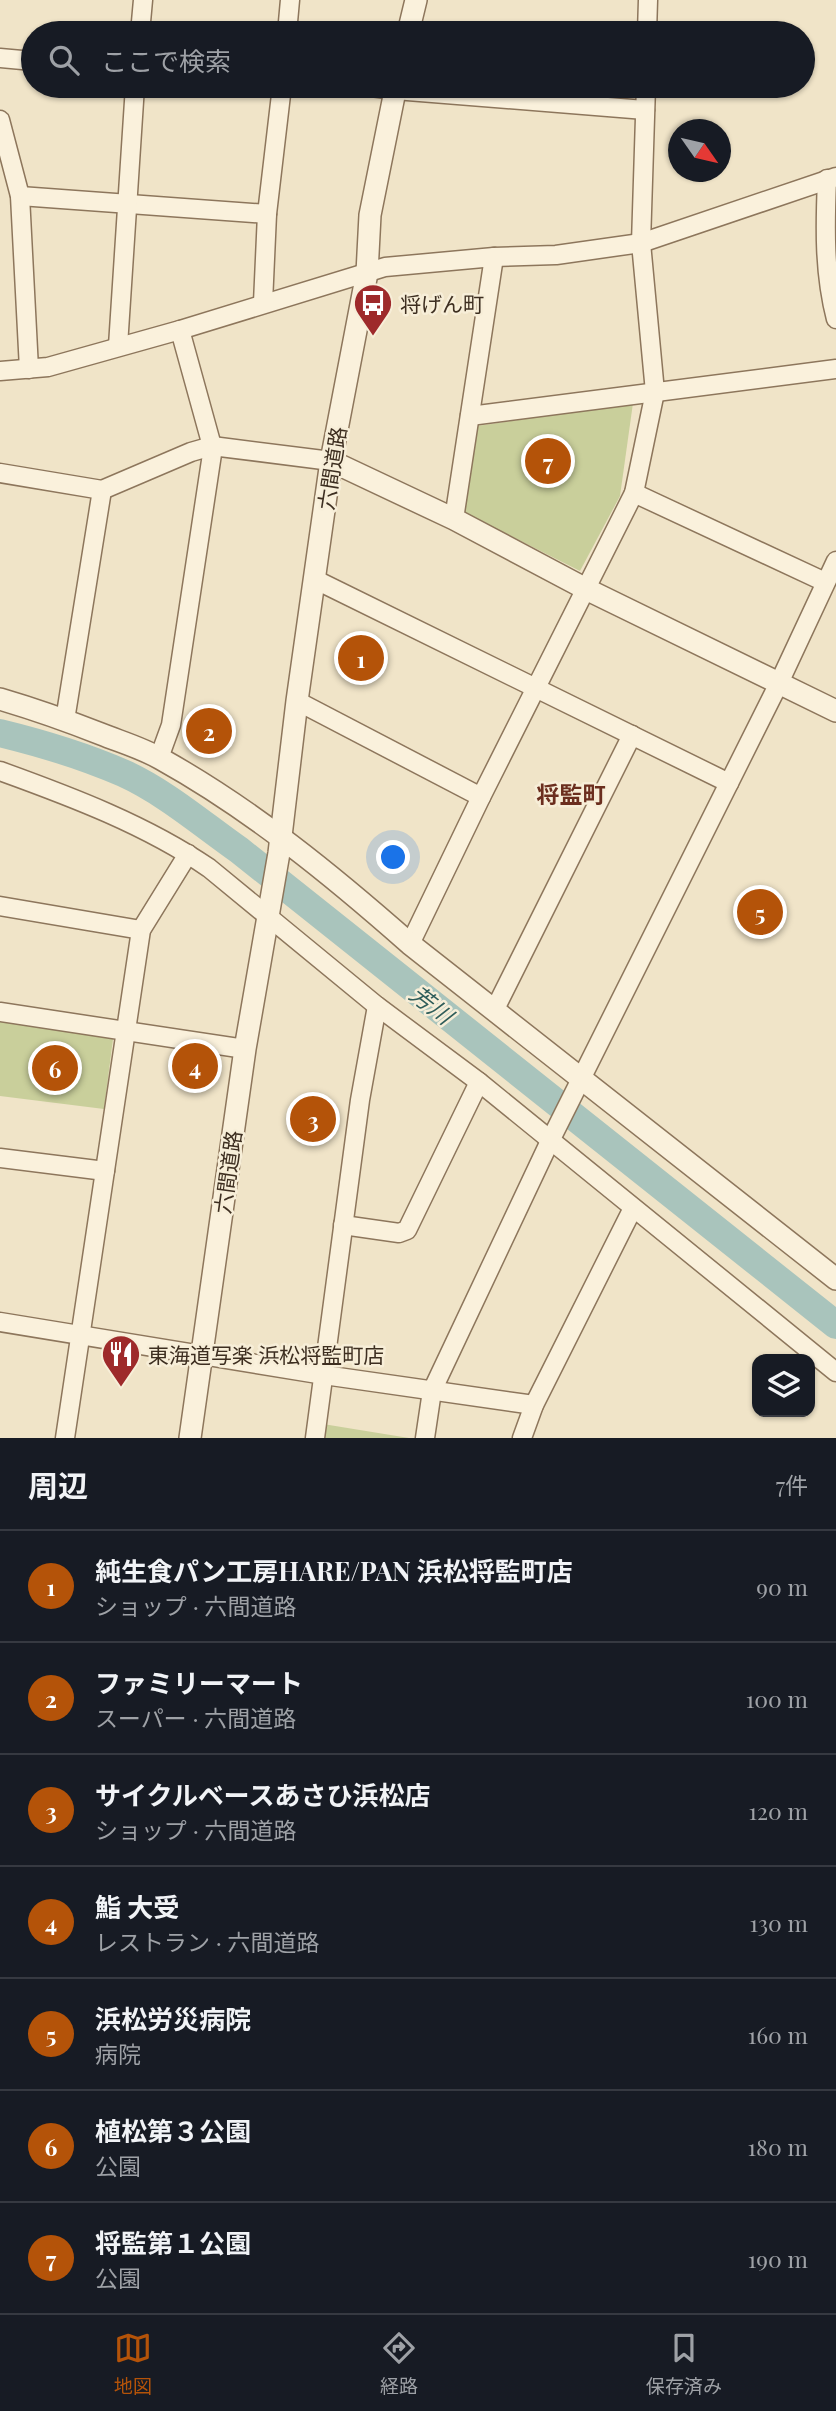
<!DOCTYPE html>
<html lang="ja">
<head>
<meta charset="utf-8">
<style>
	:root { --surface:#171b24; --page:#242831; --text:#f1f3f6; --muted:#9ea1a6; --line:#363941; --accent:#b45309 }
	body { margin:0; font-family:"Playfair Display","Noto Sans JP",serif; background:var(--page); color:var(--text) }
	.controls { position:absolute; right:21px; bottom:21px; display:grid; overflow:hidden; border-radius:14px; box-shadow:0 2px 5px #0004 }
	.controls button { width:63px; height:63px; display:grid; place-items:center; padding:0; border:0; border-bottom:2px solid var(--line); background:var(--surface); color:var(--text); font:35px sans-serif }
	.compass { position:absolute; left:668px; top:119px; width:63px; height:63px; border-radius:50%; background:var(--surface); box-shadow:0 2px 5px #0004; rotate:124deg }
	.you { position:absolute; left:394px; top:858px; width:24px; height:24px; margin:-18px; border:5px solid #fff; border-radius:50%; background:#1a73e8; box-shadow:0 0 0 10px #1a73e833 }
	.badge { display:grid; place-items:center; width:46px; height:46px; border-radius:50%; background:var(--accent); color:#fff; font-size:23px; font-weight:700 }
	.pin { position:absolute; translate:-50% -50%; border:4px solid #fff; box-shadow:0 2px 7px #0006 }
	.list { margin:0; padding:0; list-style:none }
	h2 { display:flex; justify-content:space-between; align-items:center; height:91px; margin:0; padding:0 28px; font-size:30px }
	h2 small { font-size:23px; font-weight:400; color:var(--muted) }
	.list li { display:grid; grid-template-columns:46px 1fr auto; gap:21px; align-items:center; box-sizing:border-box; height:112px; padding:0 28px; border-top:2px solid var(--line) }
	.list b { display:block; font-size:26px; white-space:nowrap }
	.list p { margin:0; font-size:23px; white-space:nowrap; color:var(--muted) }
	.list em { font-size:23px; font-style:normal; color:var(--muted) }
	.icon { flex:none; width:38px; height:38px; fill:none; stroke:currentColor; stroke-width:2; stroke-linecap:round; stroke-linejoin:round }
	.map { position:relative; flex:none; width:836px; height:1438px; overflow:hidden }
	.search { position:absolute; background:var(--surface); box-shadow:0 2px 5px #0004; left:21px; right:21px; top:21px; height:77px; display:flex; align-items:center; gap:18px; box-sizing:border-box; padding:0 24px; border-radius:38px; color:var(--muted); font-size:26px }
	.sheet { height:875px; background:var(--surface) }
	nav { display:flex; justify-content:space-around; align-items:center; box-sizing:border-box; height:98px; border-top:2px solid var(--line); background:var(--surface); font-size:19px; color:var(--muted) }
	nav a { display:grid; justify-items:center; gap:4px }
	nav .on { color:var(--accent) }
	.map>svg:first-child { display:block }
</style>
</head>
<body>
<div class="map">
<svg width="836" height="1438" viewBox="0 0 836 1438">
	<rect width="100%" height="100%" fill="#f0e4c8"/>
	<!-- green -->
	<g fill="#c9cf9b">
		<path d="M633 403 620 496 580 571 462 511 477 426Z"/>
		<path d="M0 1019 109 1033 113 1039 104 1109 0 1096Z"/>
		<path d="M323 1424 409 1438H320Z"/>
	</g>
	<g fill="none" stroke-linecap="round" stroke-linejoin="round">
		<!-- river -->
		<path stroke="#a9c4bc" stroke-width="28" d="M0 733C41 743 84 756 123 773 165 792 202 824 239 850L836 1325"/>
		<!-- minor casing -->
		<g stroke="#8d765c" stroke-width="21">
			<g id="minor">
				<path d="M140 33 143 0"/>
				<path d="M287 33 290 0"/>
				<path d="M647 33 648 0"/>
				<path d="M0 58 33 61"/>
				<path d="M363 86 395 90 645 110"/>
				<path d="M0 120 20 196 29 369"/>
				<path d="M827 179C825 227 824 273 836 319"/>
				<path d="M20 196 267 214"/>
				<path d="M263 303 267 214 282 86"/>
				<path d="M118 346 135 86"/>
				<path d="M0 371 48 367 180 330 385 267 494 257 556 255 641 243 836 177"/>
				<path d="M470 416 836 369"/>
				<path d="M0 473 102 490 191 452 212 446 331 461"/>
				<path d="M634 493 825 582"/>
				<path d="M454 519 494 257"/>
				<path d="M314 579 729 783"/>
				<path d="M297 701 481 797"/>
				<path d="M65 720 102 490"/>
				<path d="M159 758 171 725 212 454V446L180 330"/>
				<path d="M0 771C72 797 146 825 209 868L377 1006 479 1082 836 1372"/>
				<path d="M0 906 141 930"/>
				<path d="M410 944 481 797 634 493 655 392 641 243 646 86"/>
				<path d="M495 1009 632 735"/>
				<path d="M0 1012 245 1049"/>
				<path d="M0 1158 105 1171"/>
				<path d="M343 1225 399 1233 407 1230 479 1082"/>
				<path d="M0 1322 324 1375 534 1405"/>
				<path d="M65 1438 141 930 188 854"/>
				<path d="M315 1438 360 1100 377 1006"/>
				<path d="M425 1438 432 1391 550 1141 779 683 836 561"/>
				<path d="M522 1438 534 1405 633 1208"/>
			</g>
		</g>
		<!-- tertiary casing -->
		<g stroke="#8d765c" stroke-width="24">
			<g id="tertiary">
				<path d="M408 33 416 0"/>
				<path d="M331 461 454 519 586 589 836 711"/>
				<path d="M0 699C34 709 68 721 101 734 121 742 142 748 161 759 251 809 333 876 410 944L836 1279"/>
				<path d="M190 1438 245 1049 279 853 297 701 331 461 367 273 370 215 396 86"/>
			</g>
		</g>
		<!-- minor -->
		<use href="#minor" stroke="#faf1dc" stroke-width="18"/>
		<!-- tertiary -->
		<use href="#tertiary" stroke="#faf1dc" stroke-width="21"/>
	</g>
	<!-- icons -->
	<defs>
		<g id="bus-pin" transform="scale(2.0125)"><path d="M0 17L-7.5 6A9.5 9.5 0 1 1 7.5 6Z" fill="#9e2a2b" stroke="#f7eed8"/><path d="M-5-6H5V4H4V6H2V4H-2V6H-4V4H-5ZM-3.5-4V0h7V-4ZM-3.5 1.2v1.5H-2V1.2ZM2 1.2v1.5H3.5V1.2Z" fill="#fff"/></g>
		<g id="restaurant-pin" transform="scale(2.0125)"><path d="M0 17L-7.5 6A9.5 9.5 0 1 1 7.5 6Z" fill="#9e2a2b" stroke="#f7eed8"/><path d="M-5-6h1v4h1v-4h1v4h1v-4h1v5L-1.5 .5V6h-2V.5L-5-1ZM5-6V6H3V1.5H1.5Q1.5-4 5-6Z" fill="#fff"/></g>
	</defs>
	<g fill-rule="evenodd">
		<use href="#bus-pin" x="373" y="303"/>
		<use href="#restaurant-pin" x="121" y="1354"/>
	</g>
	<g text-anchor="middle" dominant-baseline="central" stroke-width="5" stroke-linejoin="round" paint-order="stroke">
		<!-- poi labels -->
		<g font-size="21" fill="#3d2e20" stroke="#f7eed8" text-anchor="start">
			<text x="400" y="303">将げん町</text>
			<text x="148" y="1354">東海道写楽 浜松将監町店</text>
		</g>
		<!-- street labels -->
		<g font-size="21" fill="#3d2e20" stroke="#f7eed8">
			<text transform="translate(331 468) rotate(-81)">六間道路</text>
			<text transform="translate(227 1172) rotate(-82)">六間道路</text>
		</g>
		<!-- neighbourhood labels -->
		<g font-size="23" font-weight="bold" fill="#6b2e1e" stroke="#f7eed8">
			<text x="571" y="793">将監町</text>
		</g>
		<!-- water labels -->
		<g font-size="23" font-style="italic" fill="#2f5d5a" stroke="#f7eed8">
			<text transform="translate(432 1004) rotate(38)">芳川</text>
		</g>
	</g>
</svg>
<div class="controls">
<button><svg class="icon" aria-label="layers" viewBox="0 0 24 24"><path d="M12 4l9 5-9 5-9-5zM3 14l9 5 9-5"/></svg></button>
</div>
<svg class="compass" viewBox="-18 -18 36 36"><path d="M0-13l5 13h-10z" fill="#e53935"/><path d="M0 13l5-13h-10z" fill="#9ea1a6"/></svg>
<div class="you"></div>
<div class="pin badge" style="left:361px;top:658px">1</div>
<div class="pin badge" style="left:209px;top:731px">2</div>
<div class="pin badge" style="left:313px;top:1119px">3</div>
<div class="pin badge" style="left:195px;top:1066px">4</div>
<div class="pin badge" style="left:760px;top:912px">5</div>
<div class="pin badge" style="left:55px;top:1068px">6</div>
<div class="pin badge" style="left:548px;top:461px">7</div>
<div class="search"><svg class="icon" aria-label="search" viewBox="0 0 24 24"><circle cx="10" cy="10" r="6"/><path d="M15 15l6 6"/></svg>ここで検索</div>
</div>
<section class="sheet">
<h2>周辺<small>7件</small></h2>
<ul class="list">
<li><span class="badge">1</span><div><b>純生食パン工房HARE/PAN 浜松将監町店</b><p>ショップ · 六間道路</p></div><em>90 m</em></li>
<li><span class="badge">2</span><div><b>ファミリーマート</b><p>スーパー · 六間道路</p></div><em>100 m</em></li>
<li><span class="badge">3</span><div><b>サイクルベースあさひ浜松店</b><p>ショップ · 六間道路</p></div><em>120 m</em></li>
<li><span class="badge">4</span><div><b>鮨 大受</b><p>レストラン · 六間道路</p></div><em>130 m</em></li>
<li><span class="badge">5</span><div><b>浜松労災病院</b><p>病院</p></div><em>160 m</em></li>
<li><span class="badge">6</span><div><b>植松第３公園</b><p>公園</p></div><em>180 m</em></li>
<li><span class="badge">7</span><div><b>将監第１公園</b><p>公園</p></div><em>190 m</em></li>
</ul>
</section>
<nav>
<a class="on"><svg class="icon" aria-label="map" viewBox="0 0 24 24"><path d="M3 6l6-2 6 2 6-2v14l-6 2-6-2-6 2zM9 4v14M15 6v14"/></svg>地図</a>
<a><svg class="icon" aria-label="directions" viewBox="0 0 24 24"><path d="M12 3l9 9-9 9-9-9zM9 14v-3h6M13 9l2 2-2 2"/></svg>経路</a>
<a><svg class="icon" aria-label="saved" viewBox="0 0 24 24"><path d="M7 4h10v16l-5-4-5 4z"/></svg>保存済み</a>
</nav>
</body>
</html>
